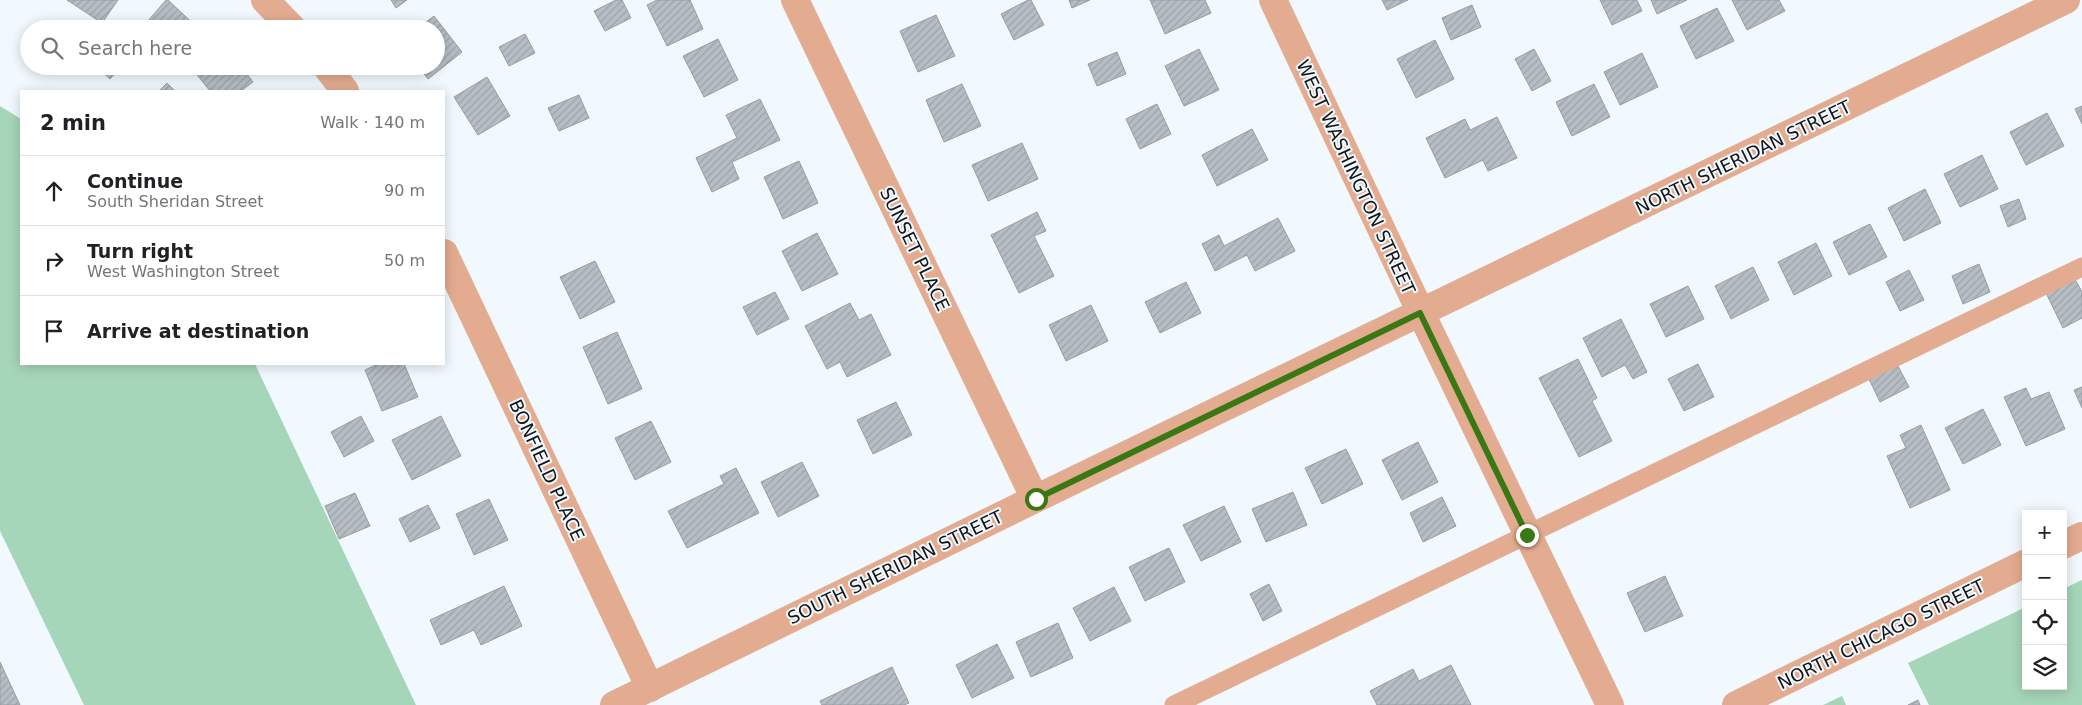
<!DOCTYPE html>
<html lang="en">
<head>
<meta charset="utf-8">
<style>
	:root { --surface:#fff; --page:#f2f2f2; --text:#202124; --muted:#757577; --line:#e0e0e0 }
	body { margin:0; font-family:"DejaVu Sans",sans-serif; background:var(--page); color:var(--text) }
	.controls { position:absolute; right:15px; bottom:15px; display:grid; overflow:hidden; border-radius:0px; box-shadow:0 2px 12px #0003 }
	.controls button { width:45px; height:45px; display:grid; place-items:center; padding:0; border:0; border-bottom:1px solid var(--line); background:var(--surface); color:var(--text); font:25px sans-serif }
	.stop { position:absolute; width:15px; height:15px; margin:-11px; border:4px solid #3a7813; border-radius:50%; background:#fff }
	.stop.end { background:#3a7813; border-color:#fff; box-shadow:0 1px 5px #0008 }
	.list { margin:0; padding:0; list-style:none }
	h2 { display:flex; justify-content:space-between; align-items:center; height:65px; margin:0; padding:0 20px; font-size:21px }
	h2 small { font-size:16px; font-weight:400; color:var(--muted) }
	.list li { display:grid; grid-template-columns:32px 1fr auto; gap:15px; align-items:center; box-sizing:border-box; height:70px; padding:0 20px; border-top:1px solid var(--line) }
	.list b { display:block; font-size:19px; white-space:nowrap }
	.list p { margin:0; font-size:16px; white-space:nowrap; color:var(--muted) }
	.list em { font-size:16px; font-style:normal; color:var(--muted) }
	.icon { flex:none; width:28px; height:28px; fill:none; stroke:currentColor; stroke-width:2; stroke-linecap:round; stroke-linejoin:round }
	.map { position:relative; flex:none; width:2082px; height:705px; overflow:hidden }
	.search { position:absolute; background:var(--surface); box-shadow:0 2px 12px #0003; left:20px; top:20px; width:425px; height:55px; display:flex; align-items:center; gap:12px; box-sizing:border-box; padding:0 18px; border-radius:28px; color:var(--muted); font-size:19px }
	.panel { position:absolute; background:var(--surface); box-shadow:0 2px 12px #0003; left:20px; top:90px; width:425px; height:275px; border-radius:0px }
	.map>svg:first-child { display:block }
</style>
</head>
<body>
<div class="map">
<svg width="2082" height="705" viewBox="0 0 2082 705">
	<defs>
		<pattern id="building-hatch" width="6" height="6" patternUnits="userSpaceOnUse" patternTransform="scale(1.25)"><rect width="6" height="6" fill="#b6bec4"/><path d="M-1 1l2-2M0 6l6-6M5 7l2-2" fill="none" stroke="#9ba2a8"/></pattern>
	</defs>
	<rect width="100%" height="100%" fill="#f1f9ff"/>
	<!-- grass -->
	<g fill="#a6d6b9">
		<path d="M0 106 21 119V364H255L416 705H84L0 531Z"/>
		<path d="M2082 580V705H1929L1908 663 2026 607V686H2063V589Z"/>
		<path d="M1842 696 1846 705H1823Z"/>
	</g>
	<!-- building -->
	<g fill="url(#building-hatch)" stroke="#969ea4">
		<path d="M67 0H118L102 23Z"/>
		<path d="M166 0H168L199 29H141Z"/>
		<path d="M391 0H407L396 8Z"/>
		<path d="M616 0H622L631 18 605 31 594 11Z"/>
		<path d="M657 0H690L703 29 667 46 647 5Z"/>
		<path d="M1028 0H1031L1044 25 1014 40 1001 14Z"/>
		<path d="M1069 0H1090L1072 8Z"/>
		<path d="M1150 0H1205L1211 13 1165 34Z"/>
		<path d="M1382 0H1408L1387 10Z"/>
		<path d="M1600 0H1637L1642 11 1612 25Z"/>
		<path d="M1651 0H1687L1657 14Z"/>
		<path d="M1732 0H1779L1785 11 1747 30Z"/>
		<path d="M1472 5 1481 27 1451 40 1442 18Z"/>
		<path d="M1717 8 1734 41 1696 59 1680 26Z"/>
		<path d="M936 15 955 56 918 72 900 31Z"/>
		<path d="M434 16 462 52 428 79 418 66H436V29H417Z"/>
		<path d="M525 34 535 53 509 66 499 47Z"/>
		<path d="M718 39 738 80 704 97 683 56Z"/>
		<path d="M1435 40 1454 79 1416 98 1397 59Z"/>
		<path d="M1199 49 1219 90 1184 106 1165 66Z"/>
		<path d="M1534 49 1551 81 1532 91 1515 59Z"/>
		<path d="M1117 52 1126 74 1097 86 1088 64Z"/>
		<path d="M1642 53 1658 87 1620 105 1604 72Z"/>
		<path d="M72 66H83L76 74 70 68Z"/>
		<path d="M96 66H121L110 79Z"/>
		<path d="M156 66H169L163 73Z"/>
		<path d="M200 66H241L253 82 241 91H210L194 71Z"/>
		<path d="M487 77 510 116 478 135 454 97Z"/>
		<path d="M167 83 175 91H159Z"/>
		<path d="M962 84 981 126 944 142 926 100Z"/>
		<path d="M1594 84 1610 117 1572 136 1556 102Z"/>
		<path d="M579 95 589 118 559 131 548 108Z"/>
		<path d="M760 99 780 140 732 162 739 179 712 192 696 158 737 138 726 115Z"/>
		<path d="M1157 104 1171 134 1140 149 1126 119Z"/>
		<path d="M2082 106V124L2075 109Z"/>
		<path d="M2047 113 2064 146 2026 165 2010 132Z"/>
		<path d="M1497 117 1517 158 1488 171 1483 160 1445 178 1426 138 1465 119 1470 130Z"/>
		<path d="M1252 129 1268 160 1217 186 1202 155Z"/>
		<path d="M1022 143 1038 179 988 201 972 165Z"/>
		<path d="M1982 155 1998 189 1960 207 1944 174Z"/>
		<path d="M799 161 818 203 783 219 764 177Z"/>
		<path d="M1925 189 1941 223 1904 241 1888 208Z"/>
		<path d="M2019 199 2026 219 2008 227 2000 206Z"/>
		<path d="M1037 212 1046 231 1034 236 1054 276 1019 293 991 235Z"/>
		<path d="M1278 218 1295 251 1255 271 1247 255 1215 271 1202 244 1219 235 1224 246Z"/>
		<path d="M1870 224 1887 257 1849 275 1833 242Z"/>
		<path d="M817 233 838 274 802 291 782 251Z"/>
		<path d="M1816 243 1832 276 1794 295 1778 262Z"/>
		<path d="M595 261 615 302 580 319 560 277Z"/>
		<path d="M1979 264 1990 292 1963 304 1952 276Z"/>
		<path d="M1753 267 1769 300 1731 319 1715 286Z"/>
		<path d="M1909 270 1924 300 1900 311 1886 282Z"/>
		<path d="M2075 279 2082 292V318L2063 328 2046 293Z"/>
		<path d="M1186 282 1201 313 1160 333 1145 302Z"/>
		<path d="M1688 286 1704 319 1666 337 1650 304Z"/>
		<path d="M775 292 789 319 757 335 743 307Z"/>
		<path d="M850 303 859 320 871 314 891 355 847 377 840 362 827 369 805 326Z"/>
		<path d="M1091 305 1108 341 1066 361 1049 325Z"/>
		<path d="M1621 319 1647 372 1633 379 1625 365 1602 377 1583 338Z"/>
		<path d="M617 332 642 389 608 404 583 347Z"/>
		<path d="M1578 359 1597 398 1592 401 1612 441 1579 457 1539 378Z"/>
		<path d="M378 364H404L418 397 382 411 365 370Z"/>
		<path d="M1698 364 1714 397 1684 411 1668 379Z"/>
		<path d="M1898 366 1909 387 1880 402 1869 379Z"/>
		<path d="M2082 387V408L2074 390Z"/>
		<path d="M2026 388 2031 399 2049 392 2065 429 2026 446 2004 397Z"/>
		<path d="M896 402 912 435 873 454 857 420Z"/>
		<path d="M1983 409 2001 445 1963 464 1945 428Z"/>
		<path d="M361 416 374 441 344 457 331 432Z"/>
		<path d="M441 416 461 456 412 480 392 440Z"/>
		<path d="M651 421 671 462 635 480 615 438Z"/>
		<path d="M1921 425 1950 490 1910 508 1887 456 1906 448 1900 435Z"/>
		<path d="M1418 442 1438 482 1402 500 1382 460Z"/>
		<path d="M1346 449 1363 484 1322 504 1305 468Z"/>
		<path d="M802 462 819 496 778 517 761 482Z"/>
		<path d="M736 468 759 513 687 548 668 511 724 484 720 476Z"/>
		<path d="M1293 492 1307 525 1266 542 1252 509Z"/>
		<path d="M355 493 370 526 339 539 325 506Z"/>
		<path d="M1442 497 1456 526 1423 542 1410 513Z"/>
		<path d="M489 499 508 540 474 555 456 514Z"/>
		<path d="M428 505 440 528 410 542 399 519Z"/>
		<path d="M1224 506 1241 542 1201 561 1183 525Z"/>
		<path d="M1169 548 1185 582 1145 601 1129 567Z"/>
		<path d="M1665 576 1683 616 1645 632 1627 593Z"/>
		<path d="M1269 584 1282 611 1263 621 1250 594Z"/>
		<path d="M504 586 522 626 481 645 474 630 441 645 430 620Z"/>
		<path d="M1114 587 1131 621 1090 641 1073 608Z"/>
		<path d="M1058 623 1073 658 1031 677 1016 642Z"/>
		<path d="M997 644 1014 678 972 698 956 665Z"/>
		<path d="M0 662 20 705H0Z"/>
		<path d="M1451 665 1471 705H1377L1370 691 1413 669 1419 681Z"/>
		<path d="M892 667 909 703 904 705H822L820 701Z"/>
		<path d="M1918 700 1920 705H1908Z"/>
	</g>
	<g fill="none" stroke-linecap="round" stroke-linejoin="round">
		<!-- service -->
		<path stroke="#e3ac90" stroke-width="19" d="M1174 705 2082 267"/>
		<!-- minor -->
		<g stroke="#e3ac90" stroke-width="28">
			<path d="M265 0 293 29"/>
			<path d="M795 0 1035 499"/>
			<path d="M326 66 345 91"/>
			<path d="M444 253 650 688"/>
			<path d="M2063 545 2082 536"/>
			<path d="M1736 705 2026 563"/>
		</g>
		<!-- tertiary -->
		<g stroke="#e3ac90" stroke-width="28">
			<path d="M1273 0 1421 313 1610 705"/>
			<path d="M614 705 1035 499 2066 0"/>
		</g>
	</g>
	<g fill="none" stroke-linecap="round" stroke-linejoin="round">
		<!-- route -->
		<path stroke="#3a7813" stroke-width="6" d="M1036 499 1420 313 1527 535"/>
	</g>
	<g text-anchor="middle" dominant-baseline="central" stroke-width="4" stroke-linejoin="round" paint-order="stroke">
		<!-- street labels -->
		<g font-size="18" fill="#121517" stroke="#f1f9ff">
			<text transform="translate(1743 157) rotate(-26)">NORTH SHERIDAN STREET</text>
			<text transform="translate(1356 177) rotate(65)">WEST WASHINGTON STREET</text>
			<text transform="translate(915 249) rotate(64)">SUNSET PLACE</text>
			<text transform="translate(547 470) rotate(65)">BONFIELD PLACE</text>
			<text transform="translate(895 567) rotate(-26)">SOUTH SHERIDAN STREET</text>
			<text transform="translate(1881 634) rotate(-26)">NORTH CHICAGO STREET</text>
		</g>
	</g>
</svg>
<div class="controls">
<button>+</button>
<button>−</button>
<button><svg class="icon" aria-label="locate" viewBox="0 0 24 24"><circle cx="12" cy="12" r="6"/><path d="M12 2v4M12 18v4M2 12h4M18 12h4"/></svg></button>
<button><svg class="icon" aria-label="layers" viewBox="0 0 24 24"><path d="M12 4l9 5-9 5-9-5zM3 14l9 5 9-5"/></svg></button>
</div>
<div class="stop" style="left:1036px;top:499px"></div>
<div class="stop end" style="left:1527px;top:535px"></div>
<div class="search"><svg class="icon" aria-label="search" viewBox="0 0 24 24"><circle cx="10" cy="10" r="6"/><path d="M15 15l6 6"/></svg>Search here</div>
<section class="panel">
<h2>2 min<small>Walk · 140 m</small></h2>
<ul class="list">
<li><svg class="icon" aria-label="ahead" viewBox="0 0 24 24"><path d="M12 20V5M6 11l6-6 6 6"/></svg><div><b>Continue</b><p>South Sheridan Street</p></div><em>90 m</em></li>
<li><svg class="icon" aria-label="right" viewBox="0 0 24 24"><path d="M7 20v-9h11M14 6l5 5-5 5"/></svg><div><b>Turn right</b><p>West Washington Street</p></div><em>50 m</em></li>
<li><svg class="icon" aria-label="arrive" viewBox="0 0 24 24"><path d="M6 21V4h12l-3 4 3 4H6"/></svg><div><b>Arrive at destination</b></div></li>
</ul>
</section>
</div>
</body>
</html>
